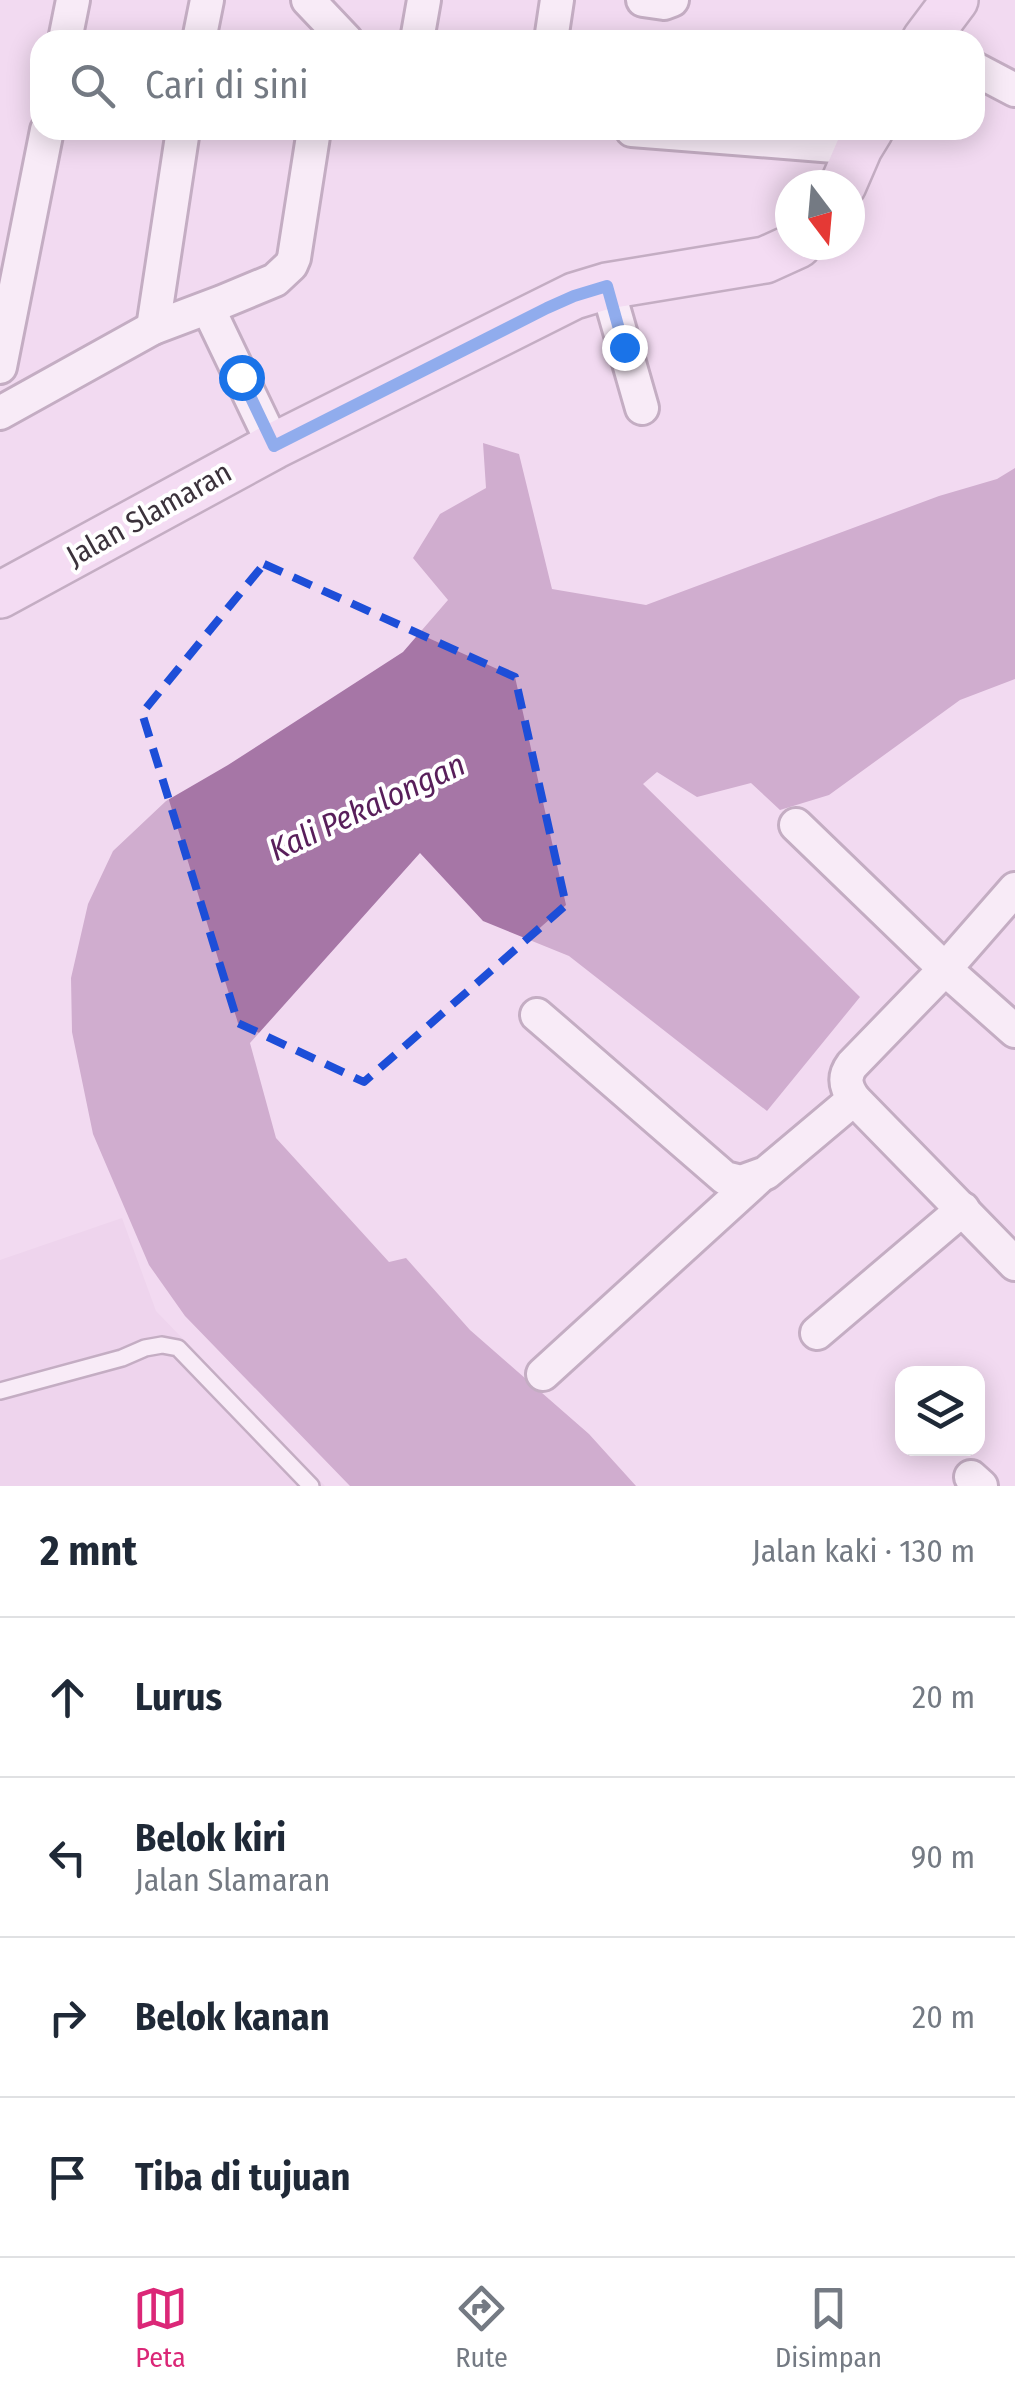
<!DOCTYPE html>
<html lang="id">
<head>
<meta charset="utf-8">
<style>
	:root { --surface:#fff; --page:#f6f6f7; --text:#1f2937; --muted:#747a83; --line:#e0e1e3; --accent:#db2777 }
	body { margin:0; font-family:"Fira Sans Condensed",sans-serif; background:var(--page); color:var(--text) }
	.controls { position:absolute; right:30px; bottom:30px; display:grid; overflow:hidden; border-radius:20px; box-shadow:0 5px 25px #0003 }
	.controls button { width:90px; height:90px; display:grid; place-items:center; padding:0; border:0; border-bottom:2px solid var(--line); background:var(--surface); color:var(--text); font:50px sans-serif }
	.compass { position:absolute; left:775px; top:170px; width:90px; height:90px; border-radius:50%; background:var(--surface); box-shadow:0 5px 25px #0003; rotate:164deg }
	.stop { position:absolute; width:30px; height:30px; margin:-22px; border:8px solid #1a73e8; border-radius:50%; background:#fff }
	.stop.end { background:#1a73e8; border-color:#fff; box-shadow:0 2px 10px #0008 }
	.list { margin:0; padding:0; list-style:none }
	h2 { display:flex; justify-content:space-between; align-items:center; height:130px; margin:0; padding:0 40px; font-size:42px }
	h2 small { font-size:32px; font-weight:400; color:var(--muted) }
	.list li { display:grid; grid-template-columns:65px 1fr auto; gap:30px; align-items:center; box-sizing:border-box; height:160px; padding:0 40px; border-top:2px solid var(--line) }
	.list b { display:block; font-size:38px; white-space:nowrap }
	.list p { margin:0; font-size:32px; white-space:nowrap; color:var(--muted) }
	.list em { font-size:32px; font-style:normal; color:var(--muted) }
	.icon { flex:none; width:55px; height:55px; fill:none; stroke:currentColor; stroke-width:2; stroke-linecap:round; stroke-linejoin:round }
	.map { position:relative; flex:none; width:1015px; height:1486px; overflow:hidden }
	.search { position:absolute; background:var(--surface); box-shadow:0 5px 25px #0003; left:30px; right:30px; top:30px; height:110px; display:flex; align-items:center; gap:25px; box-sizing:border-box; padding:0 35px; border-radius:30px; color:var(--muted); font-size:38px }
	.sheet { height:770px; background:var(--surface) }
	nav { display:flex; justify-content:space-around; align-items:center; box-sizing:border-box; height:140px; border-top:2px solid var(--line); background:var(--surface); font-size:28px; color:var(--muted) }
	nav a { display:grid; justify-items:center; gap:5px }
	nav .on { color:var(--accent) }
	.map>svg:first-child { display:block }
</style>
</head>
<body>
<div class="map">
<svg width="1015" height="1486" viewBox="0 0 1015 1486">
	<rect width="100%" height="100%" fill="#f2daf1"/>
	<!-- built -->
	<path fill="#e8cce8" d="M122 1218 156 1311 325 1486H0V1260Z"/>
	<!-- water -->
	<path fill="#a676a6" d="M483 443 519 454 552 589 646 605 939 496 997 479 1015 468V679L960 700 829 795 780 810 751 783 697 797 657 772 643 784 860 997 767 1111 569 956 483 921 420 853 250 1043 276 1138 389 1262 406 1258 470 1330 589 1434 636 1486H350L185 1316 149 1265 93 1134 72 1032 71 978 88 904 113 851 166 801 228 765 403 652 448 600 413 558 440 514 486 488Z"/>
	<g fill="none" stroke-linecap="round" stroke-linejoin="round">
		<!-- lane casing -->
		<g stroke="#8c778c" stroke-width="20">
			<path id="lane" d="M0 1391 122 1358 145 1348 162 1345 178 1348 311 1486"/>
		</g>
		<!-- street casing -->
		<g stroke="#8c778c" stroke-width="38">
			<g id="street">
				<path d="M308 0 346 40"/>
				<path d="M643 0 664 3 672 0"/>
				<path d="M65 40 73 0"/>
				<path d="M199 40 207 0"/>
				<path d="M417 40 424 0"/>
				<path d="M551 40 557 0"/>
				<path d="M975 69 1015 90"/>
				<path d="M632 130 859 148"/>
				<path d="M607 286 642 408"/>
				<path d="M208 308 274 446"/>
				<path d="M153 328 183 130"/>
				<path d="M0 367 47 130"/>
				<path d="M0 413 153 328 222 302 275 280 291 265 294 258 314 130"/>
				<path d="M796 825 945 969 1015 1031"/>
				<path d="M1015 889 945 969 852 1065C843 1077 846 1088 854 1099L1015 1264"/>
				<path d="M537 1015 725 1178 741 1182 766 1173 854 1099"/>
				<path d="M817 1333 963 1209"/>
				<path d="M543 1374 758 1178"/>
				<path d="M971 1477 981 1486"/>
			</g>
		</g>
		<!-- secondary casing -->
		<g stroke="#8c778c" stroke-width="50">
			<g id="secondary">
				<path d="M925 40 955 0"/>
				<path d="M843 185 859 148 870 130"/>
				<path d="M0 595 274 446 574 296 607 286 765 260 798 245"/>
			</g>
		</g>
		<!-- lane -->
		<use href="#lane" stroke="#fff" stroke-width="15"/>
		<!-- street -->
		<use href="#street" stroke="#fff" stroke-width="32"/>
		<!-- secondary -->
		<use href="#secondary" stroke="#f5ddf6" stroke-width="45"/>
	</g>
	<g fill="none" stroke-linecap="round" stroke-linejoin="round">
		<!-- route -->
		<path stroke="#1a73e8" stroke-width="12" d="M241 377 274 446 547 308 574 296 607 286 624 347"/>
	</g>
	<!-- marked area -->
	<path d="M0 0H1015V1486H0ZM264 564 515 677 566 905 364 1082 238 1023 142 713Z" fill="#f2daf1" fill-opacity=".55" fill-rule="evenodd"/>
	<path fill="none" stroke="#1d4ed8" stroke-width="8" stroke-dasharray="20 12" stroke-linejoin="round" d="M264 564 515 677 566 905 364 1082 238 1023 142 713Z"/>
	<g text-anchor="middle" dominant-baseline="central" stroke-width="8" stroke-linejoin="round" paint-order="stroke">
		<!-- street labels -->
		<g font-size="30" fill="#3b323b" stroke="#fff">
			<text transform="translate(149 514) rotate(-29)">Jalan Slamaran</text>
		</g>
		<!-- water labels -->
		<g font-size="32" font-style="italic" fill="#581e5a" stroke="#fff">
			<text transform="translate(367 807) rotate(-25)">Kali Pekalongan</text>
		</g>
	</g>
</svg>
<div class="controls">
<button><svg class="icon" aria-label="layers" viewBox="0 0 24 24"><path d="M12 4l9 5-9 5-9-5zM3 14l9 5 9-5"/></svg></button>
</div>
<svg class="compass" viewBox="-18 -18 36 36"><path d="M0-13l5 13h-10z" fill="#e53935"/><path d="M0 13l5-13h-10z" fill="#747a83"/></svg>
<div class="stop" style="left:241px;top:377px"></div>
<div class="stop end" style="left:624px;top:347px"></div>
<div class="search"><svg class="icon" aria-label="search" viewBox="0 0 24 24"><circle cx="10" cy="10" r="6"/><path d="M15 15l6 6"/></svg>Cari di sini</div>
</div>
<section class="sheet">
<h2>2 mnt<small>Jalan kaki · 130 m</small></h2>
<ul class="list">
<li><svg class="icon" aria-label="ahead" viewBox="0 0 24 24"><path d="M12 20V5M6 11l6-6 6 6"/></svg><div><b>Lurus</b></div><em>20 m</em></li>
<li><svg class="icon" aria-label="left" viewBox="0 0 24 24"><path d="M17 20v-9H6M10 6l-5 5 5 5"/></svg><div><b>Belok kiri</b><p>Jalan Slamaran</p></div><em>90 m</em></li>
<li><svg class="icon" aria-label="right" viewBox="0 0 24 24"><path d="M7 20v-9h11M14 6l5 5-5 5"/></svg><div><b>Belok kanan</b></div><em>20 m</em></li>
<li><svg class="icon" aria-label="arrive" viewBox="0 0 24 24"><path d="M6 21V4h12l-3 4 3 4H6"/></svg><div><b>Tiba di tujuan</b></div></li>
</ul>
</section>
<nav>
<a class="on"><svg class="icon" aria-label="map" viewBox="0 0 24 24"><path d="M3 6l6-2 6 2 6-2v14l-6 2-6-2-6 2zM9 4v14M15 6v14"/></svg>Peta</a>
<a><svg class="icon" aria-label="directions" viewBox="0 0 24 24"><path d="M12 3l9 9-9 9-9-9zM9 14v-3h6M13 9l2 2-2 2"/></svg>Rute</a>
<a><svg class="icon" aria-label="saved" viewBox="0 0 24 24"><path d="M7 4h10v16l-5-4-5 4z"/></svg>Disimpan</a>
</nav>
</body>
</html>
